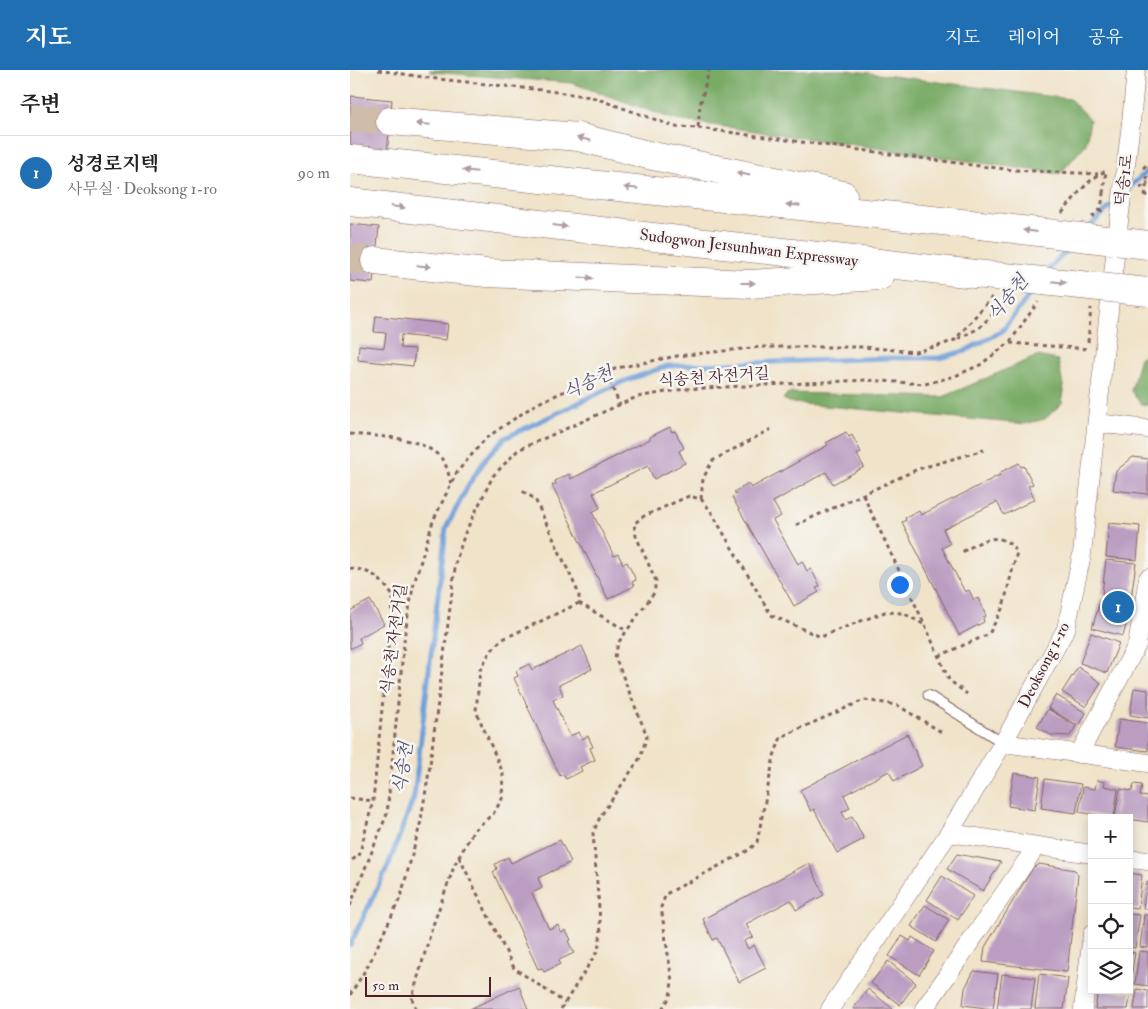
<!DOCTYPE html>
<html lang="ko">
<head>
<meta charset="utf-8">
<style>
	:root { --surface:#fff; --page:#f6f6f6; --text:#202124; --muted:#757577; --line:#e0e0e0; --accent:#1f6fb2 }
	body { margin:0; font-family:"IM FELL Double Pica","Noto Serif KR",serif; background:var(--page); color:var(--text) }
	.controls { position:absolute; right:15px; bottom:15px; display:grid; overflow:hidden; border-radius:0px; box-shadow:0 2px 12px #0003 }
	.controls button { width:45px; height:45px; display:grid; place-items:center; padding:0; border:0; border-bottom:1px solid var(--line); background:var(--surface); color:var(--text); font:25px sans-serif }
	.scale { position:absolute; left:15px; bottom:12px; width:126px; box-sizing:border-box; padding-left:5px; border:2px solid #4a1f2b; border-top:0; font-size:14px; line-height:18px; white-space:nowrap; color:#4a1f2b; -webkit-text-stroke:4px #f6f6f2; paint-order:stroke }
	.you { position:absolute; left:549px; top:514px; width:18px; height:18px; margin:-12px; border:4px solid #fff; border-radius:50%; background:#1a73e8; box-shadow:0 0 0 8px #1a73e833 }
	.badge { display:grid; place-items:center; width:32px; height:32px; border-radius:50%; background:var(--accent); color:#fff; font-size:16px; font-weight:700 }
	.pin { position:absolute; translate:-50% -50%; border:2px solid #fff; box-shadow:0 1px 5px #0006 }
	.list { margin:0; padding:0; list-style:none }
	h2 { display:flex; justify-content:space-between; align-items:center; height:65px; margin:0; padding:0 20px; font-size:21px }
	h2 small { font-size:16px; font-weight:400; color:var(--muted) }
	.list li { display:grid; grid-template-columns:32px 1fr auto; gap:15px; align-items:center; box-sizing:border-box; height:75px; padding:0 20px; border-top:1px solid var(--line) }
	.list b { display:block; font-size:19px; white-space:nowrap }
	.list p { margin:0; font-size:16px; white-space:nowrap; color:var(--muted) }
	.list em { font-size:16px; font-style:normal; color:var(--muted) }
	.icon { flex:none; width:28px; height:28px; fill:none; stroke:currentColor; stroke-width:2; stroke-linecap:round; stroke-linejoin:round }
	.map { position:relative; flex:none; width:798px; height:939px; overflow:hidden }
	header { display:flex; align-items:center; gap:30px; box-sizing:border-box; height:70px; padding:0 25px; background:var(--accent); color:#fff }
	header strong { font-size:24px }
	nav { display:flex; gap:28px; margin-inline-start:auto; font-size:18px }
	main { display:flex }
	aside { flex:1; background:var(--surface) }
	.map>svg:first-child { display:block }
</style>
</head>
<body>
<header>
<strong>지도</strong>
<nav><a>지도</a><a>레이어</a><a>공유</a></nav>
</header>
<main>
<aside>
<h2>주변<small></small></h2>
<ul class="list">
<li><span class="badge">1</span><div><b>성경로지텍</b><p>사무실 · Deoksong 1-ro</p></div><em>90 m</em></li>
</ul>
</aside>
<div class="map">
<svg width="798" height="939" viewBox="0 0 798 939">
	<rect width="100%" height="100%" fill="#f6f6f2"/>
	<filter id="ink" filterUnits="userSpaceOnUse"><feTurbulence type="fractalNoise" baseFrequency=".02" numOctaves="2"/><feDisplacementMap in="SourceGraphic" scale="10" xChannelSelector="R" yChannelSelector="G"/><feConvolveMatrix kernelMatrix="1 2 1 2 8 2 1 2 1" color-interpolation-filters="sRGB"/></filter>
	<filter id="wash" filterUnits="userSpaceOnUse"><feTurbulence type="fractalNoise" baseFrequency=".0096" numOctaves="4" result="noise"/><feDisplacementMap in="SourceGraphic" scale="20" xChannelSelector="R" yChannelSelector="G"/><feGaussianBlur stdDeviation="1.12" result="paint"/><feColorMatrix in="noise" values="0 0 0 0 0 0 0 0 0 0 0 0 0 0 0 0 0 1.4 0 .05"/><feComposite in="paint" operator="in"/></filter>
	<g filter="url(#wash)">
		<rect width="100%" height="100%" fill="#f0e3c9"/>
		<!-- forest -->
		<g fill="#79ab66" stroke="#626548">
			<path d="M79 0H496L720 29 740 50 736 74 710 104 326 50 222 13 81 2Z"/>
			<path d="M798 283V335L791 334 781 321 790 287Z"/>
			<path d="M687 286 708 290 714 321 712 333 695 349 675 354 442 333 433 329 438 323 593 327Z"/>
		</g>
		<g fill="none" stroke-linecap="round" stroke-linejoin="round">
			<!-- stream -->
			<g stroke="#6f9fd9" stroke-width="5">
				<path d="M778 119 798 100"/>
				<path d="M737 159 767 130"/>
				<path d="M696 202 721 176"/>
				<path d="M0 875 38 796 64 727 96 458 119 414 137 387 155 368 272 312 317 296 538 288H589L615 281 652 261 684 219"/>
			</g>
		</g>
		<g id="blocks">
			<!-- building -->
			<g fill="#bb9dc2">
				<path d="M1 26 42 30 37 85 0 81Z"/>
				<path d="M0 154 29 157 23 213 0 211Z"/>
				<path d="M26 246 98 254 96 270 51 265 50 278 65 279 63 296 8 290 9 275 34 278 36 263 24 262Z"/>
				<path d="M320 357 322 362 325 361 334 378 329 381 335 393 304 409 298 396 243 423 250 438 242 442 264 486 268 484 273 494 277 492 286 510 282 512 284 516 258 529 202 415 206 414 205 411 219 404 221 409 300 369V367Z"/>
				<path d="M496 362 499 367 502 365 511 382 507 385 514 397 483 414 476 402 423 432 431 446 423 450 448 494 452 491 457 501 461 499 470 516 466 518 469 522 444 536 382 427 386 424 384 422 398 414 401 418 478 375 476 373Z"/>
				<path d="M783 387 798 389V424L763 420 766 401Z"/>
				<path d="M669 393 671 397 674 396 683 414 678 416 685 429 654 445 647 432 593 459 600 474 592 478 615 522 619 520 624 530 628 528 636 546 633 548 634 552 609 565 552 452 556 450 555 448 569 441 571 445 650 405 649 403Z"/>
				<path d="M759 453 790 456 787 490 756 487Z"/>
				<path d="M756 490 786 493 781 528 752 524Z"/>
				<path d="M751 529 770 535 766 546 778 549 773 566 742 558Z"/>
				<path d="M20 530 34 554 9 568 11 573 0 579V541Z"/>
				<path d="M741 563 769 573 757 603 730 593Z"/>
				<path d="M232 576 242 599 209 615 213 625 203 630 220 666 229 662 232 669 238 666 243 677 240 678 245 690 230 697 232 701 216 709 213 704 210 706 164 608 168 606 166 601 179 594 182 600Z"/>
				<path d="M728 597 751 613 736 637 712 622Z"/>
				<path d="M784 618 798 620V648L780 645Z"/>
				<path d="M706 625 736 643 729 656 698 638Z"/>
				<path d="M698 639 726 656 720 666 701 665 687 657Z"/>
				<path d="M769 649 798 653V681L765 677Z"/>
				<path d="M557 664 572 696 544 711 539 701 494 725 500 738 492 742 496 750 502 746 514 769 487 783 464 739 461 741 450 720Z"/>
				<path d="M664 703 690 707 685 740 658 736Z"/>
				<path d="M695 709 731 714 726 743 691 738Z"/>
				<path d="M747 710 755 712 754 716 768 719 764 748 729 742 733 717 745 719Z"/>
				<path d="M784 714 792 715 790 726 798 727V752L765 747 770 719 782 721Z"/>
				<path d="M210 770 221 792 188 808 192 818 182 823 199 859 208 855 211 862 216 860 221 870 218 871 224 883 209 890 210 894 194 902 192 898 188 899 143 802 147 799 145 794 158 787 161 793Z"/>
				<path d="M607 784 651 792 633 821 597 799Z"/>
				<path d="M459 793 474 825 446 840 441 830 396 854 403 867 394 871 398 879 404 875 416 898 389 912 367 868 363 870 353 849Z"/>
				<path d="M689 794 725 800 728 805 717 902 633 892 635 877 683 798Z"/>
				<path d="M779 803 792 805 788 839 779 838Z"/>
				<path d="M592 806 623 826 608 850 577 830Z"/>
				<path d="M797 812H798V839L793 838Z"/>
				<path d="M575 835 599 850 586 872 561 856Z"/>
				<path d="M779 844 790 845 785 878 779 877Z"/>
				<path d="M794 845H798V878L790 877Z"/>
				<path d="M552 866 560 871 562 867 584 881 569 905 539 886Z"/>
				<path d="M789 881 798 882V916L785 914Z"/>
				<path d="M779 882 785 883 780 913H779Z"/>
				<path d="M538 891 566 913 550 935 521 913Z"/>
				<path d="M624 901 648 904 643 939 613 935 615 918Z"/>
				<path d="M652 904 685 908 681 939H647Z"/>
				<path d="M689 904 718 908 714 939H685Z"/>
				<path d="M169 916 178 939H120Z"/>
				<path d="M518 919 543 939H503Z"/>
				<path d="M787 919 798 921V939H784Z"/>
				<path d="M748 920 781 923 778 939H745Z"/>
			</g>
		</g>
	</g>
	<g filter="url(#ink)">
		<use href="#blocks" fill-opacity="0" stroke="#846462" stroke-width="1"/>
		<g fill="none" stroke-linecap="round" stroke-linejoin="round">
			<!-- motorway-tunnel -->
			<g stroke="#cfbca9" stroke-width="28" stroke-dasharray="28 14" stroke-linecap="butt">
				<path d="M0 48 40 51"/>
				<path d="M0 189 25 191"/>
			</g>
			<!-- service casing -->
			<g stroke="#846462" stroke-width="11">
				<path id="service" d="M578 625 653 673"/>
			</g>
			<!-- minor casing -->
			<g stroke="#846462" stroke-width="19">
				<g id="minor">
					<path d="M781 53 786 0"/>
					<path d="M747 353 798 359"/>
					<path d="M653 673 798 693"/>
					<path d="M729 684 787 575 798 508"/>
					<path d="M599 763 742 784"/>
					<path d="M779 789 798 791"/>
					<path d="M480 939 599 763 653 673 716 559 732 484 767 168"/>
					<path d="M574 939 686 777"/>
					<path d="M733 939 742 864"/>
				</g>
			</g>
			<!-- motorway casing -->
			<g stroke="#846462" stroke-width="29">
				<g id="motorway">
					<path d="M40 51 228 67 298 85 493 125"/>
					<path d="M0 89 630 155"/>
					<path d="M0 132 625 204"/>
					<path d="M25 191 137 203 400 214 530 206"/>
				</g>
			</g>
			<!-- path -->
			<g stroke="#846462" stroke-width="3" stroke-dasharray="4 4" stroke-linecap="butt">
				<path d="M28 0 79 8 192 20 242 27 326 57 348 58 350 35 359 0"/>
				<path d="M348 58 622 95 663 100 748 104"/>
				<path d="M793 98 798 94"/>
				<path d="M790 118 798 112"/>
				<path d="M795 126 798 124"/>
				<path d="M712 143C725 128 737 109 756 101L753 123"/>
				<path d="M742 147 754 136"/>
				<path d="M608 269 629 258 659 228"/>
				<path d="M660 273 739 279"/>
				<path d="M256 304 270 335"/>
				<path d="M0 364C28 367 71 365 92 389 97 395 99 406 101 414"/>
				<path d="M513 425 575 555 599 610 617 624"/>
				<path d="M351 429 353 409 362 391 421 359"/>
				<path d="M446 455 568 399 634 380"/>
				<path d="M0 498C23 501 30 508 43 526L23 731 9 786 0 791"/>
				<path d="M229 533 277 561"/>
				<path d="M589 586 639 564 653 537 667 482C650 458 632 471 612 482"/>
				<path d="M0 728 23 731"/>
				<path d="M109 787 164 898 215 933"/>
				<path d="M0 836 37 744 55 562 63 517 83 451 101 414 107 402 136 368 186 334 267 298 327 286 411 277H513L565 282 588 276 605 270 642 227"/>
				<path d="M0 925 19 894 51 826 70 755 79 702 106 491 115 463 143 406 168 380 287 327 334 319 517 310 575 314 605 306 630 295 659 273 688 232"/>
				<path d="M66 939 62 928 82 858 105 794 124 760 143 744 152 729 153 703 126 641 130 600 140 582 151 570 229 533V524L185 429 171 420"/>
				<path d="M211 939 248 880 251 863 243 763 250 747 290 688 297 666 265 587 268 573 304 523 306 511 286 466 284 454 292 447 339 426 351 429 360 440 421 545 471 567 482 562 535 542 553 543 575 555"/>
				<path d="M312 939 320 927 322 911 311 837 316 824 399 780 407 772 424 686 431 667 514 630 547 635 593 663"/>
			</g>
			<!-- service -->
			<use href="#service" stroke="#fff" stroke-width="9"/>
			<!-- minor -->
			<use href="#minor" stroke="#fff" stroke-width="18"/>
			<!-- motorway -->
			<use href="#motorway" stroke="#fff" stroke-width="28"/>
			<!-- minor-bridge casing -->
			<g stroke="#846462" stroke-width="19" stroke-linecap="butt">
				<path id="minor-bridge" d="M767 168 781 53"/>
			</g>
			<!-- motorway-bridge casing -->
			<g stroke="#846462" stroke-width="29" stroke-linecap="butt">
				<g id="motorway-bridge">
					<path d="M630 155 798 175"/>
					<path d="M625 204 798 222"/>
				</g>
			</g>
			<!-- path-bridge -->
			<g stroke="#846462" stroke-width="3" stroke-dasharray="4 4" stroke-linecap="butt">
				<path d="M795 126 798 102"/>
				<path d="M751 142 753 123"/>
				<path d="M738 272 741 238"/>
			</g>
			<!-- minor-bridge -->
			<use href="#minor-bridge" stroke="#fff" stroke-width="18"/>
			<!-- motorway-bridge -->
			<use href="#motorway-bridge" stroke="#fff" stroke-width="28"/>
		</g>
		<!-- one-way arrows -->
		<defs><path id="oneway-solid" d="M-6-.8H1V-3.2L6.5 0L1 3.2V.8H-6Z" transform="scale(1.25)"/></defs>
		<g fill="#ae9aa0">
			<use href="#oneway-solid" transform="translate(73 54) rotate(-175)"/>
			<use href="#oneway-solid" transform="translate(234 69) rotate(-167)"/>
			<use href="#oneway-solid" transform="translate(120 101) rotate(-174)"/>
			<use href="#oneway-solid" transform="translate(393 104) rotate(-169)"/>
			<use href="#oneway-solid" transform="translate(281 118) rotate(-174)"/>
			<use href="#oneway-solid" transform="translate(443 135) rotate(-174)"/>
			<use href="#oneway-solid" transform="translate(48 137) rotate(7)"/>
			<use href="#oneway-solid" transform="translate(210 156) rotate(7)"/>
			<use href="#oneway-solid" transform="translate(680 161) rotate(-173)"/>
			<use href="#oneway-solid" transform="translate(74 196) rotate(6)"/>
			<use href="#oneway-solid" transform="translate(236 208) rotate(3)"/>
			<use href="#oneway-solid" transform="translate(709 212) rotate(6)"/>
			<use href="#oneway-solid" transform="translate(398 213)"/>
		</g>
	</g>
	<g text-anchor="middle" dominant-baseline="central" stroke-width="5" stroke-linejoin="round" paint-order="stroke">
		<!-- street labels -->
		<g font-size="16" fill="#4a1f2b" stroke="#f6f6f2">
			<text transform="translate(774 110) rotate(-83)">덕송1로</text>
			<text transform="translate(399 178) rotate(7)">Sudogwon Je1sunhwan Expressway</text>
			<text transform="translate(364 307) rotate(-4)">식송천 자전거길</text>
			<text transform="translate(44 569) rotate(-82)">식송천 자전거길</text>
			<text transform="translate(694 595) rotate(-63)">Deoksong 1-ro</text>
		</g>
		<!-- water labels -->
		<g font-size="18" font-style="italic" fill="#595271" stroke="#f6f6f2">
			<text transform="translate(658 228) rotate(-51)">식송천</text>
			<text transform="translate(238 313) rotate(-25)">식송천</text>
			<text transform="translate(53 698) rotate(-82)">식송천</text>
		</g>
	</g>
</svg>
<div class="controls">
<button>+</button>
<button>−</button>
<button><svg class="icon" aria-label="locate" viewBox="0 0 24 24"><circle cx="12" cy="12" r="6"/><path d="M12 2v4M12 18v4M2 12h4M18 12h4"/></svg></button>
<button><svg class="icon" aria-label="layers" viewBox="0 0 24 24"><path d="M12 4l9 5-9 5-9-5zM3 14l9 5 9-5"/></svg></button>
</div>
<div class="scale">50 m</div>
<div class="you"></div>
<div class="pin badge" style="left:768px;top:537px">1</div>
</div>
</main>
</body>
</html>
